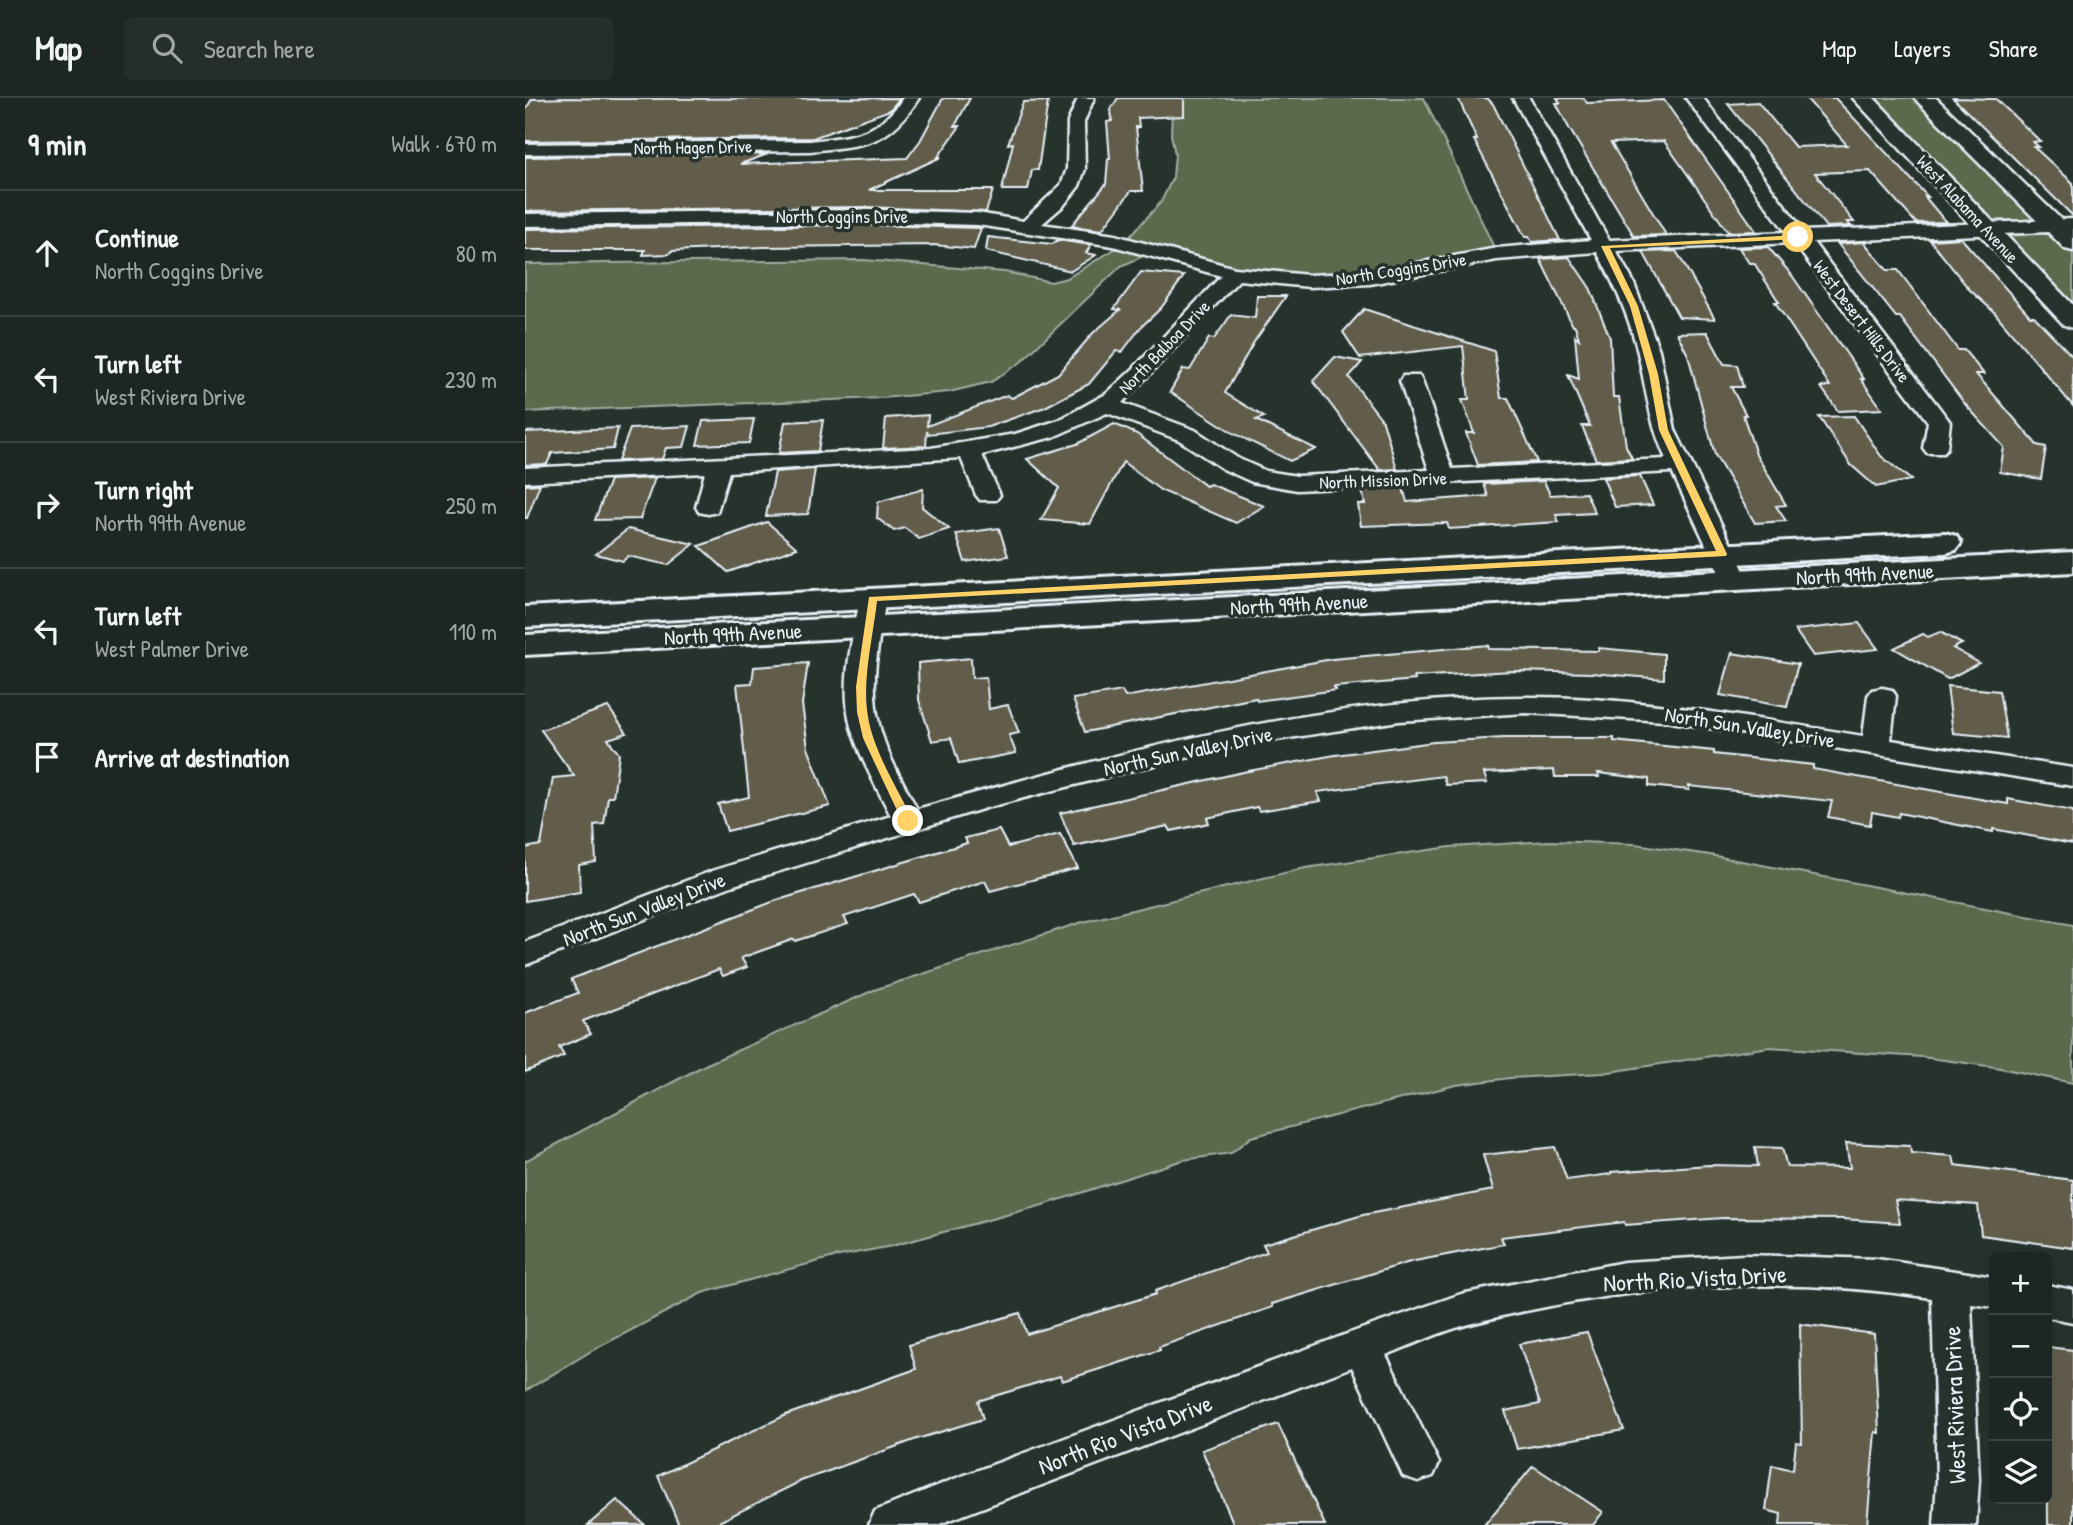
<!DOCTYPE html>
<html lang="en">
<head>
<meta charset="utf-8">
<style>
	:root { --surface:#1c2622; --page:#252e2a; --text:#f1f3f6; --muted:#a0a5a5; --line:#3a4340 }
	body { margin:0; font-family:"Patrick Hand",sans-serif; background:var(--page); color:var(--text) }
	.controls { position:absolute; right:21px; bottom:21px; display:grid; overflow:hidden; border-radius:10px; box-shadow:0 7px 28px #0002 }
	.controls button { width:63px; height:63px; display:grid; place-items:center; padding:0; border:0; border-bottom:2px solid var(--line); background:var(--surface); color:var(--text); font:35px sans-serif }
	.stop { position:absolute; width:21px; height:21px; margin:-16px; border:5px solid #ffd166; border-radius:50%; background:#fff }
	.stop.end { background:#ffd166; border-color:#fff; box-shadow:0 2px 7px #0008 }
	.list { margin:0; padding:0; list-style:none }
	h2 { display:flex; justify-content:space-between; align-items:center; height:91px; margin:0; padding:0 28px; font-size:30px }
	h2 small { font-size:23px; font-weight:400; color:var(--muted) }
	.list li { display:grid; grid-template-columns:46px 1fr auto; gap:21px; align-items:center; box-sizing:border-box; height:126px; padding:0 28px; border-top:2px solid var(--line) }
	.list b { display:block; font-size:26px; white-space:nowrap }
	.list p { margin:0; font-size:23px; white-space:nowrap; color:var(--muted) }
	.list em { font-size:23px; font-style:normal; color:var(--muted) }
	.icon { flex:none; width:38px; height:38px; fill:none; stroke:currentColor; stroke-width:2; stroke-linecap:round; stroke-linejoin:round }
	.map { position:relative; flex:none; width:1548px; height:1427px; overflow:hidden }
	header { display:flex; align-items:center; gap:42px; box-sizing:border-box; height:98px; padding:0 35px; background:var(--surface); border-bottom:2px solid var(--line) }
	header strong { font-size:33px }
	nav { display:flex; gap:38px; margin-inline-start:auto; font-size:24px }
	.search { width:490px; height:63px; background:var(--page); display:flex; align-items:center; gap:18px; box-sizing:border-box; padding:0 24px; border-radius:10px; color:var(--muted); font-size:26px }
	main { display:flex }
	aside { flex:1; background:var(--surface) }
	.map>svg:first-child { display:block }
</style>
</head>
<body>
<header>
<strong>Map</strong>
<div class="search"><svg class="icon" aria-label="search" viewBox="0 0 24 24"><circle cx="10" cy="10" r="6"/><path d="M15 15l6 6"/></svg>Search here</div>
<nav><a>Map</a><a>Layers</a><a>Share</a></nav>
</header>
<main>
<aside>
<h2>9 min<small>Walk · 670 m</small></h2>
<ul class="list">
<li><svg class="icon" aria-label="ahead" viewBox="0 0 24 24"><path d="M12 20V5M6 11l6-6 6 6"/></svg><div><b>Continue</b><p>North Coggins Drive</p></div><em>80 m</em></li>
<li><svg class="icon" aria-label="left" viewBox="0 0 24 24"><path d="M17 20v-9H6M10 6l-5 5 5 5"/></svg><div><b>Turn left</b><p>West Riviera Drive</p></div><em>230 m</em></li>
<li><svg class="icon" aria-label="right" viewBox="0 0 24 24"><path d="M7 20v-9h11M14 6l5 5-5 5"/></svg><div><b>Turn right</b><p>North 99th Avenue</p></div><em>250 m</em></li>
<li><svg class="icon" aria-label="left" viewBox="0 0 24 24"><path d="M17 20v-9H6M10 6l-5 5 5 5"/></svg><div><b>Turn left</b><p>West Palmer Drive</p></div><em>110 m</em></li>
<li><svg class="icon" aria-label="arrive" viewBox="0 0 24 24"><path d="M6 21V4h12l-3 4 3 4H6"/></svg><div><b>Arrive at destination</b></div></li>
</ul>
</aside>
<div class="map">
<svg width="1548" height="1427" viewBox="0 0 1548 1427">
	<rect width="100%" height="100%" fill="#26332d"/>
	<filter id="ink" filterUnits="userSpaceOnUse"><feTurbulence type="fractalNoise" baseFrequency=".0143" numOctaves="2"/><feDisplacementMap in="SourceGraphic" scale="14" xChannelSelector="R" yChannelSelector="G"/><feConvolveMatrix kernelMatrix="1 2 1 2 8 2 1 2 1" color-interpolation-filters="sRGB"/></filter>
	<g filter="url(#ink)">
		<!-- green -->
		<g fill="#5a6b4d" stroke="#a1aea2" stroke-width="2">
			<path d="M651 0H899L972 156 878 174 756 181 627 154 596 168 496 264 466 284 424 294 357 300 0 314V166L339 162 480 174 526 184 542 180 598 146 636 104 648 79 650 56 646 37 647 10Z"/>
			<path d="M1346 0H1392L1511 121 1507 123 1463 122Z"/>
			<path d="M1511 135 1529 137 1548 154V213L1481 139Z"/>
			<path d="M1025 743 1110 746 1185 757 1548 827V985L1470 969 1397 959 1244 949 1078 975 985 980 931 987 726 1039 706 1055 658 1062 518 1107 367 1148 309 1159 177 1195 68 1252 0 1293V1063L180 967 349 892 554 825 780 770 925 749Z"/>
		</g>
		<!-- building -->
		<g fill="#625d4b" stroke="#e8f1f8" stroke-width="2">
			<path d="M44 0 94 1 375 0 365 12 288 40 0 43V13L7 1Z"/>
			<path d="M418 0H445L430 28H435L413 59H416L344 92H468L461 114 342 109 0 113V59L243 56 215 66 382 60 395 43Z"/>
			<path d="M593 0H659V18L613 20 614 29H611L618 93H606L577 132 546 128 581 86 583 61H585L582 24 587 23 586 11Z"/>
			<path d="M933 0H962L968 6 1035 142 1007 144 1004 139H1000L949 42H952Z"/>
			<path d="M1032 0H1059L1062 5 1139 2 1231 133 1203 134 1139 43 1086 45 1141 137 1109 138 1044 30 1031 5H1035Z"/>
			<path d="M1281 0H1310L1403 99H1400L1421 124 1391 125 1345 73 1290 75 1329 124H1322L1326 128 1301 129 1203 6 1233 4 1270 49 1322 47Z"/>
			<path d="M1428 0 1471 1 1515 43 1508 44 1514 49H1509L1548 85V118Z"/>
			<path d="M523 3 513 72H507L503 92H477L488 45 483 46 498 4Z"/>
			<path d="M342 127 456 130 449 151 409 147 239 149 146 153 144 156 118 157 120 152H0V131Z"/>
			<path d="M463 139 527 146 533 142 566 147 561 155 571 157 546 173 461 153Z"/>
			<path d="M1436 140 1505 218H1509L1548 259V308L1470 215 1444 191 1405 142Z"/>
			<path d="M1339 144 1362 172H1373L1433 252H1439L1459 276H1451L1512 347 1521 349 1516 381 1475 374 1479 349 1440 306 1375 219H1371L1313 146Z"/>
			<path d="M1243 149 1266 176 1339 281H1336L1357 311 1313 313 1296 289 1305 288 1250 204H1254L1229 165H1224L1214 150Z"/>
			<path d="M1151 153 1156 161 1190 221 1154 219 1118 154Z"/>
			<path d="M1044 159 1065 190 1085 240 1088 299H1094L1101 348 1107 360 1071 362 1057 328H1065L1043 277 1054 281 1050 238 1054 241 1050 228H1048L1015 161Z"/>
			<path d="M616 174 659 178 636 210 616 229 597 254 591 253 564 286 520 309 463 329 403 336 402 333 401 348 358 350 361 320 403 317 402 328 482 297 487 300 533 276 568 235 595 212 589 211Z"/>
			<path d="M732 198H761L729 244 700 295 739 319 731 322 791 351 765 363 708 335 645 294 658 271 665 272 684 240 689 241 706 217 730 220Z"/>
			<path d="M839 211 969 253 976 300H983L1012 364 953 367 941 335H949L937 302H944L938 248 835 260 818 234Z"/>
			<path d="M1182 234 1199 266 1212 267 1218 289H1206L1221 317H1218L1231 356 1261 407 1251 408 1261 423 1230 425 1190 357 1163 257 1152 235Z"/>
			<path d="M810 259 837 264 824 279 858 323 872 371 855 372 788 283Z"/>
			<path d="M1329 318 1356 358 1386 382 1351 389 1326 367 1294 319Z"/>
			<path d="M229 321 224 345 172 347 178 323Z"/>
			<path d="M298 322 293 353 254 355 260 324Z"/>
			<path d="M589 326 612 336 681 388 685 386 739 408 711 425 635 392 598 364 565 426 516 422 534 390 502 361 552 346Z"/>
			<path d="M165 328 159 349 141 350 137 361 93 363 105 331Z"/>
			<path d="M93 330 88 351 27 355 22 366 0 367V334Z"/>
			<path d="M290 371 283 416 241 418 250 374Z"/>
			<path d="M1115 378 1128 407 1090 409 1078 380Z"/>
			<path d="M130 380 115 421 70 422 85 382Z"/>
			<path d="M1019 383 1025 397 1061 395 1070 415 1031 417 1034 424 924 431 922 425 836 428 833 406H840L837 392 878 390 882 404 963 398 959 386Z"/>
			<path d="M15 386 2 420H0V387Z"/>
			<path d="M398 391 397 409 424 431 394 441 380 430 369 433 352 420 353 404Z"/>
			<path d="M242 424 272 450 203 474 174 448Z"/>
			<path d="M474 430 483 458 440 464 431 436Z"/>
			<path d="M103 431 169 446 143 467 103 458 98 463 71 456Z"/>
			<path d="M1334 525 1353 551 1288 558 1270 532Z"/>
			<path d="M1415 534 1437 546 1428 550 1454 565 1423 581 1369 550 1398 536 1403 539Z"/>
			<path d="M963 547 964 551 1074 553V550L1139 556V581L1066 575 987 573 889 579 890 582 809 589 811 592 732 603 731 600 560 634 548 601 597 593 600 599 807 561Z"/>
			<path d="M1207 555 1273 566 1262 609 1195 597Z"/>
			<path d="M446 560 447 580 461 579 464 611 483 607 494 635 484 637 491 655 434 666 426 640 407 643 394 602 393 565Z"/>
			<path d="M283 565 277 606 283 650 305 708 202 733 193 706 224 699 212 586 227 585 229 569Z"/>
			<path d="M1422 588 1474 593 1482 640 1428 635Z"/>
			<path d="M83 609 102 635 83 641 94 656 88 699H83L79 726 69 727 71 764 54 767 55 794 0 803V750L16 747 28 680 49 678 16 632Z"/>
			<path d="M979 640H1089V643L1189 653V656L1288 667V671L1483 706V701L1548 713V746L1468 731V734L1374 715 1373 719 1347 714 1345 727 1303 719 1307 703 1164 688V692L1124 688V681L1073 675 1074 679H1030L1029 672 959 675 962 685 921 687 918 678 792 694 796 703 734 713 732 709 682 720 684 725 646 733 643 728 549 748 535 715 718 674 810 657 909 644Z"/>
			<path d="M474 732 483 749 535 736 553 770 465 793 460 783 394 804 389 796 319 819 323 826 270 843 269 841 216 860 222 869 198 878 194 871 58 923 66 936 34 949 39 958 0 974V915L53 895 46 881 250 803 442 745 440 740Z"/>
			<path d="M1321 1045 1385 1048 1386 1055 1428 1058 1430 1067 1548 1082V1150L1456 1137 1453 1107 1370 1102 1375 1125 1317 1121 1198 1120 1100 1127 1099 1124 976 1139 979 1146 885 1164 747 1206 748 1209 634 1249 635 1252 537 1283 535 1278 453 1303 458 1321 392 1341 276 1383 188 1427H154L133 1378 261 1317 391 1271 384 1247 495 1215 502 1236 631 1196 630 1193 742 1154 738 1146 838 1117 968 1092 958 1057 1030 1049 1042 1082 1086 1076V1074L1184 1067 1233 1068 1230 1049 1257 1050 1262 1069 1325 1070Z"/>
			<path d="M1275 1226 1349 1236 1354 1335 1350 1334 1342 1427H1255L1256 1416 1241 1412 1247 1367 1268 1372 1271 1344 1277 1345Z"/>
			<path d="M1062 1234 1099 1332 992 1351 980 1313 1015 1306 994 1246Z"/>
			<path d="M1522 1249 1548 1252V1427H1523Z"/>
			<path d="M753 1326 800 1427H709L677 1352Z"/>
			<path d="M1008 1368 1078 1414 1068 1427H959Z"/>
			<path d="M92 1402 120 1427H63Z"/>
		</g>
		<g fill="none" stroke-linecap="round" stroke-linejoin="round">
			<!-- minor casing -->
			<g stroke="#e8f1f8" stroke-width="5">
				<g id="minor">
					<path d="M378 0H394C363 49 339 47 285 53L0 56V46L285 43C327 38 353 38 378 0Z"/>
					<path d="M553 0H569L559 24 560 71 554 88 539 107 517 126 590 137 710 170 784 177 845 174 972 150 1066 142 988 0H1004L1084 142 1261 134 1161 0H1178L1279 133 1548 121V133L1288 144 1425 324 1422 350 1418 355H1402L1398 350 1403 324 1269 145 1091 153 1108 183 1134 252 1150 332 1224 483 1220 488 1211 491 1202 488 1198 483 1147 374 772 392 727 384 698 371 654 342 582 315 528 339 457 357 475 397 471 402H455L451 397 436 360 204 374 192 414 183 416 174 414 171 409 180 375 0 384V370L406 350 490 336 534 322 581 296 608 271 696 178 588 148 453 127 342 124 0 128V116L342 112 453 115 498 123 536 87 542 71 543 24ZM1072 154C1089 185 1105 220 1113 255 1122 294 1124 323 1141 361L927 371 897 283 894 278H878L875 283 904 372 772 378 741 373 714 361 670 332 597 305 714 182 784 189 845 186 972 162Z"/>
					<path d="M348 493 357 496 361 501C354 542 344 585 354 626 361 656 378 684 392 711 588 657 792 599 998 599 1112 598 1225 620 1338 638L1343 598 1347 592 1357 590 1367 592 1371 598 1366 642 1548 670V688L1140 623 1001 615 874 623 713 648 608 672 464 709 209 787 0 867V844L187 773 366 718C352 689 335 661 326 629 315 587 327 543 335 501L339 496Z"/>
					<path d="M1219 1157 1352 1161 1469 1179V1209L1446 1206 1454 1382 1451 1427H1409L1412 1382 1407 1200C1253 1176 1092 1187 941 1227 914 1234 887 1247 861 1257L914 1365 908 1378 893 1383 878 1378 827 1269 412 1427H344L350 1413 429 1381 822 1236 936 1196 1099 1164Z"/>
					<path d="M1522 1187 1548 1192V1224L1522 1219Z"/>
				</g>
			</g>
			<!-- tertiary casing -->
			<g stroke="#e8f1f8" stroke-width="5">
				<g id="tertiary">
					<path d="M1328 0H1349L1548 207V230L1539 227Z"/>
					<path d="M1389 0H1411L1548 133V153L1540 151Z"/>
				</g>
			</g>
			<!-- secondary casing -->
			<g stroke="#e8f1f8" stroke-width="6">
				<g id="secondary">
					<path d="M1420 435 1431 438 1436 445 1431 452 1420 455 0 529V509Z"/>
					<path d="M1548 454V474L0 557V537Z"/>
				</g>
			</g>
			<!-- minor -->
			<use href="#minor" fill="#26332d" fill-rule="evenodd"/>
			<!-- tertiary -->
			<use href="#tertiary" fill="#26332d" fill-rule="evenodd"/>
			<!-- secondary -->
			<use href="#secondary" fill="#26332d" fill-rule="evenodd"/>
		</g>
	</g>
	<!-- route -->
	<path fill="#ffd166" d="M1273 137 1276 141 1085 150 1113 208 1133 276 1143 332 1202 456 1201 458 352 503C348 539 338 577 342 612 346 650 372 689 388 723L383 726 377 723 338 640 332 614 331 589 344 499 1191 453 1134 332 1124 276 1105 208 1076 148Z"/>
	<g text-anchor="middle" dominant-baseline="central" stroke-width="7" stroke-linejoin="round" paint-order="stroke">
		<!-- far-street labels -->
		<g font-size="18" fill="#e8f1f8" stroke="#26332d">
			<text transform="translate(168 49) rotate(-1)">North Hagen Drive</text>
			<text transform="translate(1443 111) rotate(47)">West Alabama Avenue</text>
			<text x="317" y="118">North Coggins Drive</text>
			<text transform="translate(876 171) rotate(-9)">North Coggins Drive</text>
			<text transform="translate(1337 223) rotate(53)">West Desert Hills Drive</text>
			<text transform="translate(639 249) rotate(-46)">North Balboa Drive</text>
			<text transform="translate(858 382) rotate(-2)">North Mission Drive</text>
		</g>
		<!-- street labels -->
		<g font-size="21" fill="#e8f1f8" stroke="#26332d">
			<text transform="translate(1340 476) rotate(-3)">North 99th Avenue</text>
			<text transform="translate(774 506) rotate(-3)">North 99th Avenue</text>
			<text transform="translate(208 536) rotate(-3)">North 99th Avenue</text>
			<text transform="translate(1225 629) rotate(9)">North Sun Valley Drive</text>
			<text transform="translate(663 653) rotate(-12)">North Sun Valley Drive</text>
			<text transform="translate(119 811) rotate(-21)">North Sun Valley Drive</text>
		</g>
		<!-- near-street labels -->
		<g font-size="24" fill="#e8f1f8" stroke="#26332d">
			<text transform="translate(1170 1180) rotate(-3)">North Rio Vista Drive</text>
			<text transform="translate(1429 1307) rotate(-92)">West Riviera Drive</text>
			<text transform="translate(600 1336) rotate(-21)">North Rio Vista Drive</text>
		</g>
	</g>
</svg>
<div class="controls">
<button>+</button>
<button>−</button>
<button><svg class="icon" aria-label="locate" viewBox="0 0 24 24"><circle cx="12" cy="12" r="6"/><path d="M12 2v4M12 18v4M2 12h4M18 12h4"/></svg></button>
<button><svg class="icon" aria-label="layers" viewBox="0 0 24 24"><path d="M12 4l9 5-9 5-9-5zM3 14l9 5 9-5"/></svg></button>
</div>
<div class="stop" style="left:1273px;top:139px"></div>
<div class="stop end" style="left:383px;top:723px"></div>
</div>
</main>
</body>
</html>
